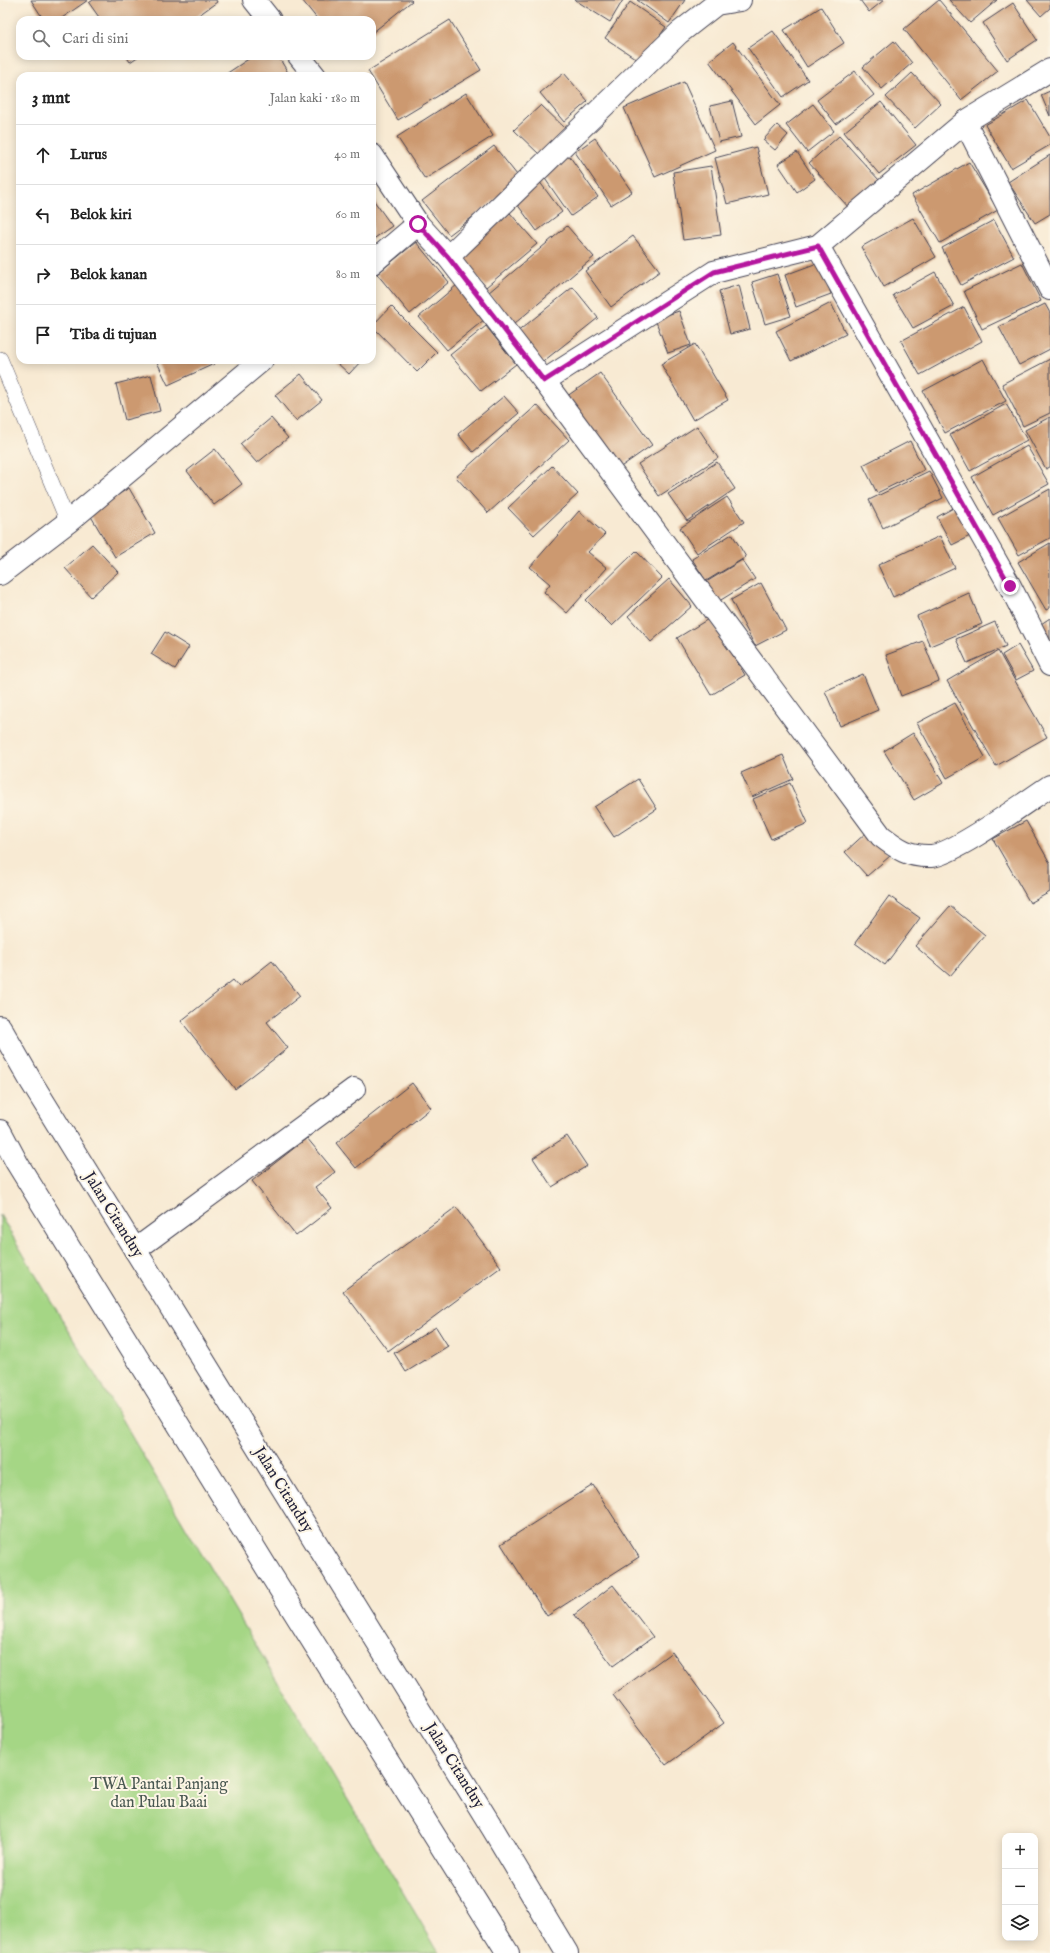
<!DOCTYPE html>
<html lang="id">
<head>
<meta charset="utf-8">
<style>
	:root { --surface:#fff; --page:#f6f6f6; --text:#222; --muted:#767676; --line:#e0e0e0 }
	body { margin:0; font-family:"IM FELL English",serif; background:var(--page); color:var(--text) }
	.controls { position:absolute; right:12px; bottom:12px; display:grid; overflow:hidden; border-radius:8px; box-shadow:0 2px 10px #0003 }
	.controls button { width:36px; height:36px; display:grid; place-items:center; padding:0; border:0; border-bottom:1px solid var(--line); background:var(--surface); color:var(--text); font:20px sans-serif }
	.stop { position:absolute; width:12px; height:12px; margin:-9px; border:3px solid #b5179e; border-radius:50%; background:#fff }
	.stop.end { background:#b5179e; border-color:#fff; box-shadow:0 1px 4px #0008 }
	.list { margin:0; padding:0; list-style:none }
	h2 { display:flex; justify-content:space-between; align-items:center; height:52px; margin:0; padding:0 16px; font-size:17px }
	h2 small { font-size:13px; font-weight:400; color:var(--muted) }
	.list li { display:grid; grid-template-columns:26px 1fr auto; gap:12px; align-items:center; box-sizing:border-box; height:60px; padding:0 16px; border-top:1px solid var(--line) }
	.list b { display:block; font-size:15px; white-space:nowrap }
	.list em { font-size:13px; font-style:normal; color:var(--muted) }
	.icon { flex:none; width:22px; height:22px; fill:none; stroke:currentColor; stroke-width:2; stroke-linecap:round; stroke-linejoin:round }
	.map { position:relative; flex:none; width:1050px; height:1953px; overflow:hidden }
	.search { position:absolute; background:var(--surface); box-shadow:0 2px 10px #0003; left:16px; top:16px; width:360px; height:44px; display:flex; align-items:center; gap:10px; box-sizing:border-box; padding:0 14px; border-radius:12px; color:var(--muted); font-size:15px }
	.panel { position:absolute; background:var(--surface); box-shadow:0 2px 10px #0003; left:16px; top:72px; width:360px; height:292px; border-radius:12px }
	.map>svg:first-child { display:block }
</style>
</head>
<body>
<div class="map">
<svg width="1050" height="1953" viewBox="0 0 1050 1953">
	<rect width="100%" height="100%" fill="#fcf5e5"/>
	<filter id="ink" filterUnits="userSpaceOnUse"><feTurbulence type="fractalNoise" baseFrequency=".025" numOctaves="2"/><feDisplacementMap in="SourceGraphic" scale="8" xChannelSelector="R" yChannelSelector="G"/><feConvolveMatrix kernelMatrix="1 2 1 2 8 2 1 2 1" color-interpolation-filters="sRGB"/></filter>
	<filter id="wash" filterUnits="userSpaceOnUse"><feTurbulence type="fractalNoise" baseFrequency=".012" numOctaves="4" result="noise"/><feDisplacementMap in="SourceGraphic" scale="16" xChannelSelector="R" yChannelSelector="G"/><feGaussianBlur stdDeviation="0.9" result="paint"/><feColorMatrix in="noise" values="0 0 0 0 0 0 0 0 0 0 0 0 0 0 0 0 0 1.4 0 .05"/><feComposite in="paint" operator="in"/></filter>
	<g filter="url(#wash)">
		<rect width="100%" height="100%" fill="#f8ead3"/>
		<!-- green -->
		<path fill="#a5d685" stroke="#647c60" d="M0 1215 439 1953H0Z"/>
		<g id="blocks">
			<!-- building -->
			<g fill="#cc9970">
				<path d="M31 0H88L59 20H44Z"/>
				<path d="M93 0H216L217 2 192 20H101L89 3Z"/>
				<path d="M302 0H411L412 1 372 33V20H318Z"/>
				<path d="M575 0H623L610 22Z"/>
				<path d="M637 0H685L669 23Z"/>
				<path d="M860 0H884L869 12Z"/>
				<path d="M939 0 998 71 961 100 904 29Z"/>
				<path d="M949 0H997L970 23Z"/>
				<path d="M1027 0H1050V8L1041 16Z"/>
				<path d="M630 2 666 27 641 62 605 38Z"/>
				<path d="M1013 3 1037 40 1007 60 983 23Z"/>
				<path d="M821 7 844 43 807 67 784 30Z"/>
				<path d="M450 20 481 70 398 120 368 71Z"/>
				<path d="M773 31 808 80 783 97 748 48Z"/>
				<path d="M894 41 912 63 882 89 863 67Z"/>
				<path d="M733 42 780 105 756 124 709 61Z"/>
				<path d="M126 56H139L130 62Z"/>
				<path d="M253 56H278L290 76H223Z"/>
				<path d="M855 71 874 95 836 124 817 100Z"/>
				<path d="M564 73 588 101 564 122 540 93Z"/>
				<path d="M912 73 941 104 915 128 886 97Z"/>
				<path d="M684 82 715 150 655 177 624 108Z"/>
				<path d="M1050 91V116L1041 95Z"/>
				<path d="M466 93 493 136 425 179 397 137Z"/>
				<path d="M1028 100 1050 137V145L1011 168 985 125Z"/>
				<path d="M732 101 741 137 719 142 710 106Z"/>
				<path d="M881 102 916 145 879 174 844 132Z"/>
				<path d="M813 104 834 131 807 152 786 125Z"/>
				<path d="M541 105 566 129 540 155 514 130Z"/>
				<path d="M777 125 788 135 775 150 763 140Z"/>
				<path d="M839 136 879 180 849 208 809 163Z"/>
				<path d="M595 138 632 192 611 205 575 152Z"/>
				<path d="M494 146 521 180 449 235 422 201Z"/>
				<path d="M756 147 768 194 727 204 715 158Z"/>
				<path d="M797 152 815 179 797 192 778 164Z"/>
				<path d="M568 154 598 197 571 216 541 173Z"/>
				<path d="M1050 155V214L1035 223 1008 182Z"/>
				<path d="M969 162 998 210 940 243 912 195Z"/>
				<path d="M711 166 721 235 683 240 673 172Z"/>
				<path d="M539 181 562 212 537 231 514 200Z"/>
				<path d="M372 198 392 226 372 240Z"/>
				<path d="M510 213 537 244 486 287 459 256Z"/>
				<path d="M913 218 936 257 884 287 861 247Z"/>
				<path d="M994 220 1014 257 961 285 942 248Z"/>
				<path d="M567 226 594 257 514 324 488 293Z"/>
				<path d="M633 236 660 271 611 307 585 271Z"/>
				<path d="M416 242 449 282 410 314 377 274Z"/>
				<path d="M820 262 831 294 796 307 785 275Z"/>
				<path d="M1022 263 1041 301 982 329 964 291Z"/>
				<path d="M935 272 954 306 913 328 893 295Z"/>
				<path d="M777 274 791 316 765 324 752 282Z"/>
				<path d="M457 285 485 319 447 350 419 317Z"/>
				<path d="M739 285 750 329 730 334 719 291Z"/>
				<path d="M573 287 598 318 540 364 516 333Z"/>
				<path d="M831 303 846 334 791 361 776 331Z"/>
				<path d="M1045 304 1050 313V349L1019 365 999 327Z"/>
				<path d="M391 306 437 352 417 372 372 326Z"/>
				<path d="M964 307 982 341 920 375 901 341Z"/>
				<path d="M679 311 691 345 668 353 655 319Z"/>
				<path d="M486 326 516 364 481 391 450 355Z"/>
				<path d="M695 344 728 400 693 420 661 364Z"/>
				<path d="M983 359 1006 401 945 433 923 391Z"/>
				<path d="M1050 359V413L1023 426 1002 384Z"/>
				<path d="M156 360H212L214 364 168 385Z"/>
				<path d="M334 360H362L349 374Z"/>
				<path d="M600 373 652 445 615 471 563 399Z"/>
				<path d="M301 374 322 400 296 421 275 395Z"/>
				<path d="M151 375 160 411 125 420 116 384Z"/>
				<path d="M504 396 519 413 473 452 458 434Z"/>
				<path d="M1006 404 1027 440 970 471 950 435Z"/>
				<path d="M537 405 569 440 488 513 456 477Z"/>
				<path d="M1050 417V467L1046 469 1025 430Z"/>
				<path d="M271 418 288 438 257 463 240 444Z"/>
				<path d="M697 426 718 458 659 496 638 464Z"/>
				<path d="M910 441 924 470 877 493 863 465Z"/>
				<path d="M1027 446 1049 484 993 515 972 477Z"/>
				<path d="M215 449 242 484 214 505 187 471Z"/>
				<path d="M717 462 735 489 687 521 668 494Z"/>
				<path d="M552 466 578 494 534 535 508 508Z"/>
				<path d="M929 471 943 498 883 528 869 500Z"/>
				<path d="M129 488 155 533 115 557 89 513Z"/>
				<path d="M1050 489V538L1019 555 998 518Z"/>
				<path d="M727 497 744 522 697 553 680 528Z"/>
				<path d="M957 506 972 535 952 545 937 517Z"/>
				<path d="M579 511 605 534 588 552 607 568 567 613 544 592 550 584 530 567Z"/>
				<path d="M732 534 746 557 706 581 692 559Z"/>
				<path d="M940 536 955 568 893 597 878 565Z"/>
				<path d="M1050 543V608L1046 610 1018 562Z"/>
				<path d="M92 544 118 572 91 597 65 568Z"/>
				<path d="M636 551 662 578 612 626 586 600Z"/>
				<path d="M742 560 755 579 716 603 703 584Z"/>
				<path d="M669 579 692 606 651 642 628 616Z"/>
				<path d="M761 583 786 630 755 646 731 600Z"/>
				<path d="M969 593 982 624 930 646 917 616Z"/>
				<path d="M710 618 745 675 711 695 677 638Z"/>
				<path d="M1050 618V642L1038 626Z"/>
				<path d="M995 622 1006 646 967 663 956 639Z"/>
				<path d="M165 632 189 647 175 669 151 654Z"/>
				<path d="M923 641 939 681 901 696 886 655Z"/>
				<path d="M1018 645 1033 671 1016 680 1002 655Z"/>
				<path d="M998 651 1047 737 996 766 947 681Z"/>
				<path d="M863 674 878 710 840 726 825 691Z"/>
				<path d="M955 703 985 757 947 778 917 723Z"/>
				<path d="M913 733 943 783 914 800 884 751Z"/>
				<path d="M783 755 793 779 752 797 741 773Z"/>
				<path d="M638 779 657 809 614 837 594 807Z"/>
				<path d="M790 783 808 823 771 839 753 799Z"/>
				<path d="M1026 821 1050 863V892L1030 903 993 839Z"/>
				<path d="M868 831 890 856 867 876 845 852Z"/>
				<path d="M889 896 920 918 885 965 855 943Z"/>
				<path d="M950 906 985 935 950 976 915 946Z"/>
				<path d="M272 961 300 996 267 1022 288 1048 235 1089 181 1021 233 980 239 987Z"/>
				<path d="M412 1083 431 1108 356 1168 336 1143Z"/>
				<path d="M567 1136 587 1166 552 1187 533 1158Z"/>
				<path d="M307 1138 335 1172 315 1187 332 1208 296 1236 252 1181Z"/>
				<path d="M456 1207 501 1267 388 1351 343 1291Z"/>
				<path d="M436 1327 448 1346 406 1372 394 1353Z"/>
				<path d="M593 1485 639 1557 547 1616 501 1544Z"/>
				<path d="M613 1585 653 1637 613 1666 574 1615Z"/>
				<path d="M672 1652 724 1723 666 1765 613 1695Z"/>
			</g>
		</g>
	</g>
	<g filter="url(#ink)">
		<use href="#blocks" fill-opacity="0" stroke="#424052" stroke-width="1"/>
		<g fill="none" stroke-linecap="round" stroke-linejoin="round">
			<!-- lane casing -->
			<g stroke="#424052" stroke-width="16">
				<path id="lane" d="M0 359 68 522"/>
			</g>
			<!-- street casing -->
			<g stroke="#424052" stroke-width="24">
				<g id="street">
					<path d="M254 0 270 20"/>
					<path d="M299 56 315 76"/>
					<path d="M965 122 1050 289"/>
					<path d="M372 155 418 224 372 263"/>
					<path d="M418 224 448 257 544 381 714 272 818 246 965 122 1050 70"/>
					<path d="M818 246 1010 586 1050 665"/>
					<path d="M448 257 679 33 716 4 740 0"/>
					<path d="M544 381 881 836C898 849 909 857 931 856 954 855 1027 801 1050 786"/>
					<path d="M0 574 68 522 262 360"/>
					<path d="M135 1250 354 1089"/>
				</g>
			</g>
			<!-- primary casing -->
			<g stroke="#424052" stroke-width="24">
				<g id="primary">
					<path d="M0 1027 32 1083 493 1829 567 1953"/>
					<path d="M0 1131 17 1163 268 1570 508 1953"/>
				</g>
			</g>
			<!-- lane -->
			<use href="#lane" stroke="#fff" stroke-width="15"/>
			<!-- street -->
			<use href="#street" stroke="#fff" stroke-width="22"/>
			<!-- primary -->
			<use href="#primary" stroke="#fff" stroke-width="22"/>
		</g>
	</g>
	<g fill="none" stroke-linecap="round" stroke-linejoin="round" filter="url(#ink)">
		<!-- route -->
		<path stroke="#b5179e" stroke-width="5" d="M418 224 448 257 544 381 714 272 818 246 1010 586"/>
	</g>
	<g text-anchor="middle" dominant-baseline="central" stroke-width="4" stroke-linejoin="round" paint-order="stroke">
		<!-- street labels -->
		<g font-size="16" fill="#22223b" stroke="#fcf5e5">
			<text transform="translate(113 1215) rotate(58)">Jalan Citanduy</text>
			<text transform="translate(283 1490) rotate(58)">Jalan Citanduy</text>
			<text transform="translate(454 1766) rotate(58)">Jalan Citanduy</text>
		</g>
		<!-- park labels -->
		<g font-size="16" fill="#495851" stroke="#fcf5e5">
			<text x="159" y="1785">TWA Pantai Panjang<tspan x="159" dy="18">dan Pulau Baai</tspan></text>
		</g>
	</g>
</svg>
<div class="controls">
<button>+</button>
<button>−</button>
<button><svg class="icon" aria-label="layers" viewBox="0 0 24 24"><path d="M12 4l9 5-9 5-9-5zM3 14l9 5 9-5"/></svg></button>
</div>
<div class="stop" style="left:418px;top:224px"></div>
<div class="stop end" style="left:1010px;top:586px"></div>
<div class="search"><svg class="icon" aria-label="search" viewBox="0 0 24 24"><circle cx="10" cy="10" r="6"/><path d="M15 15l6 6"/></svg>Cari di sini</div>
<section class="panel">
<h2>3 mnt<small>Jalan kaki · 180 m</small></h2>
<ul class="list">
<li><svg class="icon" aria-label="ahead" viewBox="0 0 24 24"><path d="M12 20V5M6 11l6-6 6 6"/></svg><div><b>Lurus</b></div><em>40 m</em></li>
<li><svg class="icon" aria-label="left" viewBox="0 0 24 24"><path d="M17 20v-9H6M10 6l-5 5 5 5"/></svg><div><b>Belok kiri</b></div><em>60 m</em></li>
<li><svg class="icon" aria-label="right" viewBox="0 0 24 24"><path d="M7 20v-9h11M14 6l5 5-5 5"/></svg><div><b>Belok kanan</b></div><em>80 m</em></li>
<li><svg class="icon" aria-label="arrive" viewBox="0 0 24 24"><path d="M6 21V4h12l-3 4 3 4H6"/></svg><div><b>Tiba di tujuan</b></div></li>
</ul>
</section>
</div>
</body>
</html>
